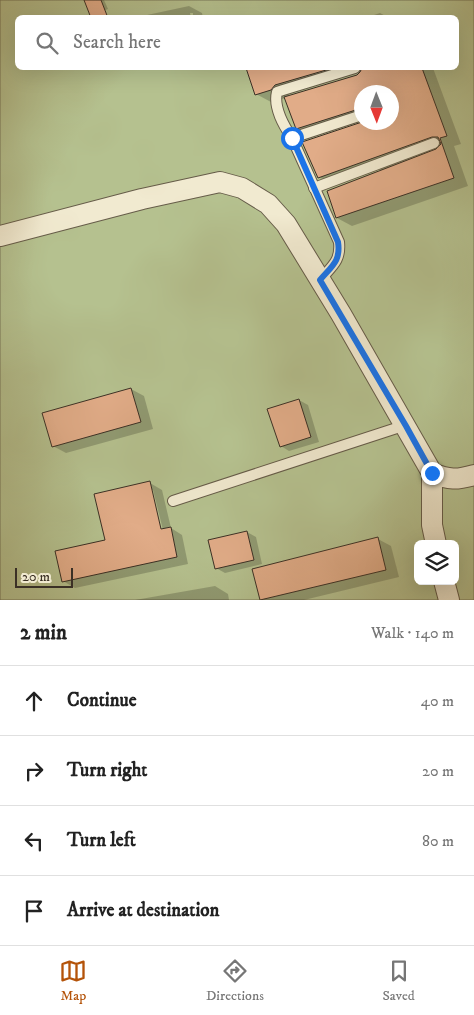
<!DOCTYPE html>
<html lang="en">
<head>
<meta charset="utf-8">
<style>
	:root { --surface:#fff; --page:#f2f2f2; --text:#222; --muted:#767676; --line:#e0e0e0; --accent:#b45309 }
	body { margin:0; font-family:"IM FELL DW Pica",serif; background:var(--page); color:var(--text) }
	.controls { position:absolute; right:15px; bottom:15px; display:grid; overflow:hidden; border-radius:8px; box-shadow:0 5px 20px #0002 }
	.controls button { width:45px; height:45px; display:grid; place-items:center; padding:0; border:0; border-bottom:1px solid var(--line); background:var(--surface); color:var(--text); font:25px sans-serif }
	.compass { position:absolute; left:354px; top:85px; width:45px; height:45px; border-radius:50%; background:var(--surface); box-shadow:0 5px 20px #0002; rotate:179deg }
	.scale { position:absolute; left:15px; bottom:12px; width:58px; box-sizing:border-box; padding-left:5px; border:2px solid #3b3025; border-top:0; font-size:14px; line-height:18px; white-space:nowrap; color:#3b3025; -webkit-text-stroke:4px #f1ead0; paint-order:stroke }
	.stop { position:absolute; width:15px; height:15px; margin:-11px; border:4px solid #1a73e8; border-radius:50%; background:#fff }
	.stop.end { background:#1a73e8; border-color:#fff; box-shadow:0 1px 5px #0008 }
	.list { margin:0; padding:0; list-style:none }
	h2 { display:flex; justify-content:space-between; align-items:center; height:65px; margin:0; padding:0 20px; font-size:21px }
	h2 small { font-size:16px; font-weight:400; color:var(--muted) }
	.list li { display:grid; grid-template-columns:32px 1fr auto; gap:15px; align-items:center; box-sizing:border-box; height:70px; padding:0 20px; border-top:1px solid var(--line) }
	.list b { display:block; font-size:19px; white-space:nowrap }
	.list em { font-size:16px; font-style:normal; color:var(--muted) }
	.icon { flex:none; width:28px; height:28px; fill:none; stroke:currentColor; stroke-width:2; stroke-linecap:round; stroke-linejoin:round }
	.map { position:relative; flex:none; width:474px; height:600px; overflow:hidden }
	.search { position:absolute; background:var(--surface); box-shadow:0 5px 20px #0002; left:15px; right:15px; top:15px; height:55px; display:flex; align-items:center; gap:12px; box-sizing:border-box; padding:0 18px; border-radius:8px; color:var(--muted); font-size:19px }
	.sheet { height:345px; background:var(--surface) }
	nav { display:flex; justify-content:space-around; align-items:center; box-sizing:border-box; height:70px; border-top:1px solid var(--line); background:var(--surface); font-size:14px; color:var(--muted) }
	nav a { display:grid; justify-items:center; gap:2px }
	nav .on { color:var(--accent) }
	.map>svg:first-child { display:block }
</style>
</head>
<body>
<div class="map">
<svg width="474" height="600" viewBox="0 0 474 600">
	<rect width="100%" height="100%" fill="#e9deb6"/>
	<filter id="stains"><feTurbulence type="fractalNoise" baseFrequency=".004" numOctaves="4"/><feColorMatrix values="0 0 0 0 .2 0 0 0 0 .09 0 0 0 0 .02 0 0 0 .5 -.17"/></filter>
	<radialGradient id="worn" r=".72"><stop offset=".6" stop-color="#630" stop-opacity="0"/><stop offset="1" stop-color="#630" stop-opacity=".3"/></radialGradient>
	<!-- green -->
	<path fill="#b5c18f" stroke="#78785a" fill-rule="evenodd" d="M0 0H474V600H0ZM18 18H456V68H18ZM362 92H392V122H362ZM418 544H455V581H418Z"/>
	<!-- shadow -->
	<g fill="#0003" fill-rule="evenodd">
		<path d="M85 0H104L108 9 94 15Z"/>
		<path d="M189 6 202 13 203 18H193V13H190L191 18H133Z"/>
		<path d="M380 13 389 18H365Z"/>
		<path d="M248 68H433L461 144 454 146 468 186 352 226 337 218 381 172 380 169 334 186 319 177 392 122V92H362V121L312 137 297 129 286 98 271 102 256 94ZM362 71 358 76 286 98 290 93Z"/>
		<path d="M131 389 144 396 153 429 66 453 53 446Z"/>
		<path d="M299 400 308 405 319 442 289 451 281 446Z"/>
		<path d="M150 483 162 490 171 528 182 535 188 564 75 588 63 581 106 541ZM151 490H153L164 534 161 535Z"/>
		<path d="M247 532 256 537 262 564 225 573 216 568Z"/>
		<path d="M378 539 391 546 399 577 304 600H261L253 569Z"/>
		<path d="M215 586 228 594 229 600H135Z"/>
	</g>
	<!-- building -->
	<g fill="#e1ac88" stroke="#3b3025">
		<path d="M84 0H101L108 18H91Z"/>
		<path d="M246 68H333L275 85 271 90 255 95Z"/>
		<path d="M362 68H422L447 136 440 138 454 178 336 218 327 191 436 149 441 144 438 137H432L318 178 302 142 362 122H392V92H362V108L296 129 284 97 357 75 360 72Z"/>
		<path d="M131 388 141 422 52 447 42 413Z"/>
		<path d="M299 399 311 437 280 447 267 409Z"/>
		<path d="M150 481 161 529 171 527 177 557 62 582 55 551 105 540 94 494Z"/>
		<path d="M247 531 254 560 215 569 208 540Z"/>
		<path d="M378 537 386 570 260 600 252 569Z"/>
	</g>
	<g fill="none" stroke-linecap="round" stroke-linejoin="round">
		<!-- lane casing -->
		<g stroke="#665c49" stroke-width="12">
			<g id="lane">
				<path d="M292 138 362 115"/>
				<path d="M314 188 434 143"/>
				<path d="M320 280C332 266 341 261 339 242L292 138C284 126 273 108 277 92L283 90 355 68"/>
				<path d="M173 501 406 425"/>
			</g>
		</g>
		<!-- street casing -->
		<g stroke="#665c49" stroke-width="22">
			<g id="street">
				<path d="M0 236 142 199 220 182 242 188 268 204 286 224 341 314 432 473C449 480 457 480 474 475"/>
				<path d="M432 473V525L436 544"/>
				<path d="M444 581 449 600"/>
			</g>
		</g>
		<!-- lane -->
		<use href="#lane" stroke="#f1ead0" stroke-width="10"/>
		<!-- street -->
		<use href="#street" stroke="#f1ead0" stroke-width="20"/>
	</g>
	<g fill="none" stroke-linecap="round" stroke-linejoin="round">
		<!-- route -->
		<path stroke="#1a73e8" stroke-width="6" d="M292 138 338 242C341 261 332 266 320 280L406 426 432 473"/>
	</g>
	<rect width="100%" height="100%" filter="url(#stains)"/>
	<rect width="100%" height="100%" fill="url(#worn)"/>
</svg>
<div class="controls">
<button><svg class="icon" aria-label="layers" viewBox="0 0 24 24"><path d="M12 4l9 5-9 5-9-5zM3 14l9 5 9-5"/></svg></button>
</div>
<svg class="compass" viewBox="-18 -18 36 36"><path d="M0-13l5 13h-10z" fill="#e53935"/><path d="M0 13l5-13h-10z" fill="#767676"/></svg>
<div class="scale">20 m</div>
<div class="stop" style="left:292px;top:138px"></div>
<div class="stop end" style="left:432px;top:473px"></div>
<div class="search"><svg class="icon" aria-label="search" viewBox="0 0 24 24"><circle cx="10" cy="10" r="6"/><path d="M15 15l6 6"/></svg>Search here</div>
</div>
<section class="sheet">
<h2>2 min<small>Walk · 140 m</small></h2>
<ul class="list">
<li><svg class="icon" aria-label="ahead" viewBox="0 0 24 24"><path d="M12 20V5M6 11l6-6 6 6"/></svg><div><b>Continue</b></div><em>40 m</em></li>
<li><svg class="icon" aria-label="right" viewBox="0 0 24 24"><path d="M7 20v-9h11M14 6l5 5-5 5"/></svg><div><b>Turn right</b></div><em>20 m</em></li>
<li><svg class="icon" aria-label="left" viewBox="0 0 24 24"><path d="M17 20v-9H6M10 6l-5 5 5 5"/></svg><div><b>Turn left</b></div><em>80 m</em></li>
<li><svg class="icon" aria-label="arrive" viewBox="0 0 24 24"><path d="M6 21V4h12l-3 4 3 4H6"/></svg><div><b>Arrive at destination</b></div></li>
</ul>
</section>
<nav>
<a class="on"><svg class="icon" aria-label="map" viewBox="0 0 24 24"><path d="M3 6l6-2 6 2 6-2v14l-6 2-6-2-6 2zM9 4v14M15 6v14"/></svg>Map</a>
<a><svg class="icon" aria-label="directions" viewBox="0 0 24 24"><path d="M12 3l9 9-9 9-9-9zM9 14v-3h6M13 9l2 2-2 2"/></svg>Directions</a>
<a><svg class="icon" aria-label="saved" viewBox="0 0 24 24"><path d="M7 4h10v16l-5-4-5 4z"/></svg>Saved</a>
</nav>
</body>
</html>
